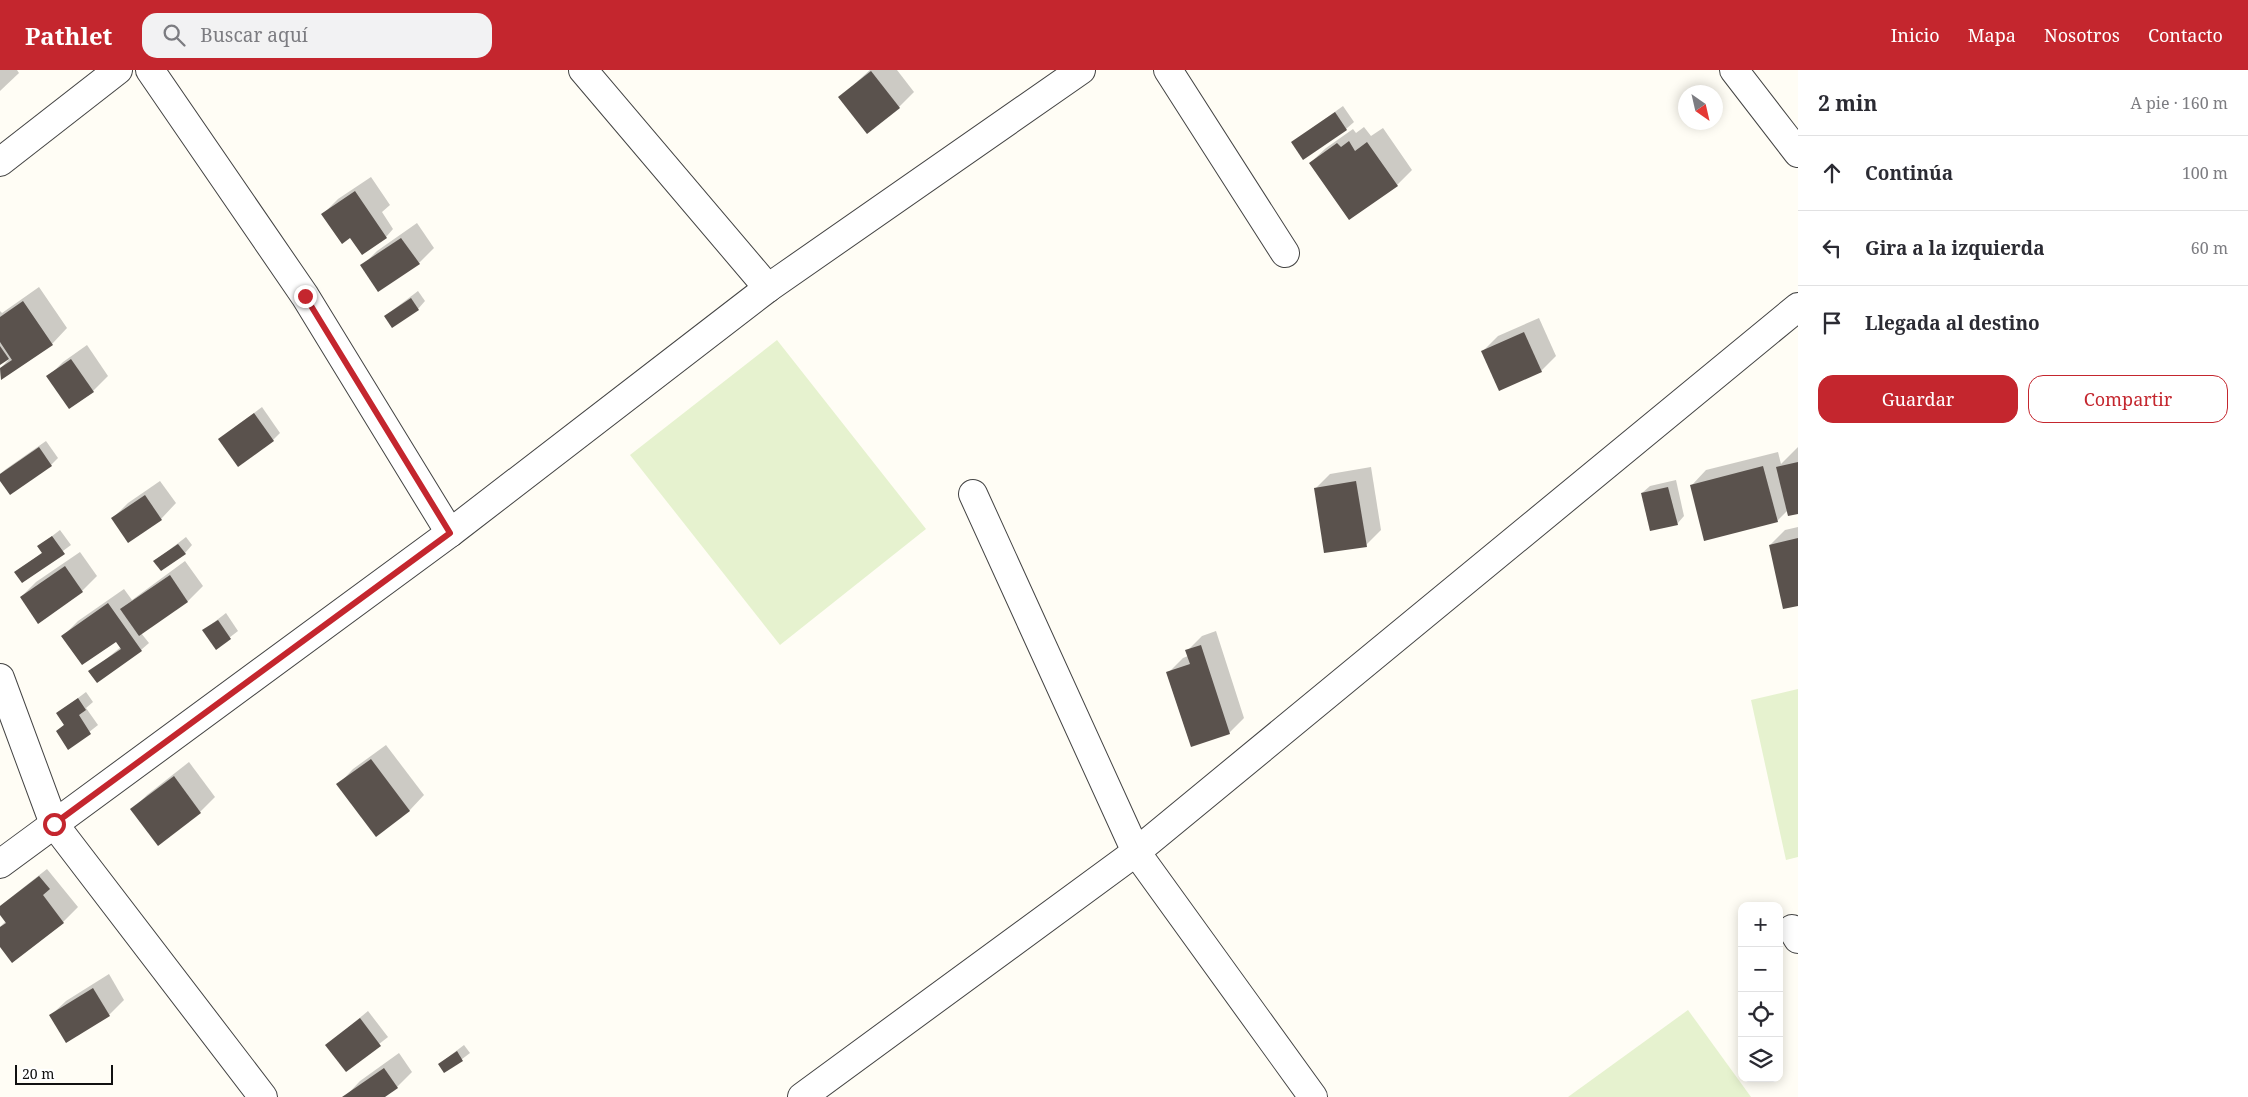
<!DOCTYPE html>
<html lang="es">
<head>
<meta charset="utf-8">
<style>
	:root { --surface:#fff; --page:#f2f2f3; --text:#2b2b33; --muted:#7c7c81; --line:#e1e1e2; --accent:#c4262e }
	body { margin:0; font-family:"Noto Serif",serif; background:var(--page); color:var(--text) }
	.controls { position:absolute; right:15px; bottom:15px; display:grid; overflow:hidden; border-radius:10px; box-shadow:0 2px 12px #0003 }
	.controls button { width:45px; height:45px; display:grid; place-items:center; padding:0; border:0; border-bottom:1px solid var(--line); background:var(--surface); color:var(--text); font:25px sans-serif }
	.compass { position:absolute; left:1678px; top:15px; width:45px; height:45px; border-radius:50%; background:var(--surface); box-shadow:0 2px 12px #0003; rotate:146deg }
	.scale { position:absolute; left:15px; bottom:12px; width:98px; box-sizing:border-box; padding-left:5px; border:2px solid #111; border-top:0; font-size:14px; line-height:18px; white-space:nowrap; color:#111; -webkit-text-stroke:4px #fff; paint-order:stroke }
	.stop { position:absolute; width:15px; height:15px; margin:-11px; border:4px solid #c4262e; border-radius:50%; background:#fff }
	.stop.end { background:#c4262e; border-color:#fff; box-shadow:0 1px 5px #0008 }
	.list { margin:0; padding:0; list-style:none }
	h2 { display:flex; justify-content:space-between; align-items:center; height:65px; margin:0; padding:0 20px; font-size:21px }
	h2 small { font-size:16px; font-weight:400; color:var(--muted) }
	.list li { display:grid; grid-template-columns:32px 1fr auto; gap:15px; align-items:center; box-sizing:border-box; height:75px; padding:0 20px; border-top:1px solid var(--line) }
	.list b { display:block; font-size:19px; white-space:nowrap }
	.list em { font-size:16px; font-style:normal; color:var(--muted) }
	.actions { display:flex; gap:10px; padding:15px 20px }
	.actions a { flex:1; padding:11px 0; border:1px solid var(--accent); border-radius:15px; text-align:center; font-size:18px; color:var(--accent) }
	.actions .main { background:var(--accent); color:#fff }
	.icon { flex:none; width:28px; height:28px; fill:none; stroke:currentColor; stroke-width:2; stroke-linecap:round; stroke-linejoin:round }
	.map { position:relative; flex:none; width:1798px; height:1027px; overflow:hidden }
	header { display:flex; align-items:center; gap:30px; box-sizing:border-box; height:70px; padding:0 25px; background:var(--accent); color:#fff }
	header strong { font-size:24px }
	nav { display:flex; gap:28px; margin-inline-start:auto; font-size:18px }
	.search { width:350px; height:45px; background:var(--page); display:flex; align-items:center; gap:12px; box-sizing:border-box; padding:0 18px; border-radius:15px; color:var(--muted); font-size:19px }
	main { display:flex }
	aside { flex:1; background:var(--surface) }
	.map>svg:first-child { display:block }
</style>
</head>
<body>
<header>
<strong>Pathlet</strong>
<div class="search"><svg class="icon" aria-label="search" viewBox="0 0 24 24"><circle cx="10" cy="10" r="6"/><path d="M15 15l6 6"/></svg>Buscar aquí</div>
<nav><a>Inicio</a><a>Mapa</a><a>Nosotros</a><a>Contacto</a></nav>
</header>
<main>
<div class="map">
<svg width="1798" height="1027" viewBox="0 0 1798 1027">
	<rect width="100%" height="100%" fill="#fffdf5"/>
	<!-- pitch -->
	<g fill="#e6f2cf">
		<path d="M777 270 926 459 780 575 630 385Z"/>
		<path d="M1798 619V787L1786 790 1751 630Z"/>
		<path d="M1688 940 1751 1027H1568Z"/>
	</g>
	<!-- shadow -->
	<g fill="#0003">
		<path d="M0 0H17L19 3 0 21Z"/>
		<path d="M870 0H897L914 22 899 37 840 27Z"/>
		<path d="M1343 36 1354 52 1346 59 1293 72Z"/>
		<path d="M1364 57 1371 66 1383 58 1412 100 1397 115 1310 93 1326 78 1353 59 1356 63Z"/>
		<path d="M371 107 390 135 382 142 393 159 386 167 323 144 338 129Z"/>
		<path d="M417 153 434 178 419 193 362 196 377 181Z"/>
		<path d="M39 217 67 258 52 274 1 308 0 299 10 288 0 294V241L2 243Z"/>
		<path d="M418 221 425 231 418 239 385 246Z"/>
		<path d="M1539 248 1556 286 1541 301 1483 281 1498 266Z"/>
		<path d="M87 275 108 306 93 321 48 307 63 292Z"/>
		<path d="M262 337 280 363 273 370 219 369Z"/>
		<path d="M46 371 58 388 51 395 0 409V404L6 399Z"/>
		<path d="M1798 377V442L1788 440 1777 451 1691 416 1706 400 1778 382 1781 394Z"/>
		<path d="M1371 397 1381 460 1366 475 1315 419 1330 404Z"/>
		<path d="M1676 410 1684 446 1677 454 1642 423 1650 416Z"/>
		<path d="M160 411 176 433 161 449 129 471 113 448 128 433Z"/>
		<path d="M1798 457V535L1770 475 1785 460Z"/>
		<path d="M60 460 71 475 22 511 16 502 43 482 39 476Z"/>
		<path d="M186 467 192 475 185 483 155 491Z"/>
		<path d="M80 482 97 506 82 521 21 527 36 512Z"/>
		<path d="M185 491 203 516 188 531 141 563 149 573 141 580 90 602 121 577 116 570 63 566 78 551 124 519 132 530Z"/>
		<path d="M226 543 238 561 216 578 204 560Z"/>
		<path d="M1216 561 1244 648 1229 663 1168 603 1183 588 1188 586 1187 581 1202 566Z"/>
		<path d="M86 622 93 632 86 638 98 655 69 678 57 661 65 654 58 643Z"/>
		<path d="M386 675 424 725 409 741 338 715 353 699Z"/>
		<path d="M189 692 215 727 200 742 158 774 132 740 147 725Z"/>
		<path d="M47 799 78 837 63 852 0 875V857L6 851 0 843V836Z"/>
		<path d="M109 904 124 930 109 945 50 946 66 931Z"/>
		<path d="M368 941 388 967 346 1000 327 975Z"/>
		<path d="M464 975 470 983 445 1002 439 994Z"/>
		<path d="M399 983 412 1002 397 1017 383 1027H345L360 1011Z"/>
	</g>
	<!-- building -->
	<g fill="#5a524d">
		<path d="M871 1 900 38 867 64 838 27Z"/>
		<path d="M1335 42 1347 60 1303 90 1291 72Z"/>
		<path d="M1349 71 1355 81 1367 72 1398 116 1349 150 1309 93 1337 73 1341 77Z"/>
		<path d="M355 121 387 168 362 185 350 168 342 174 321 144Z"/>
		<path d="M401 168 420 194 378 222 360 195Z"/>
		<path d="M411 228 419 240 392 258 384 246Z"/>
		<path d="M23 231 53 275 1 310 0 298 12 290 0 272V247Z"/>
		<path d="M1524 262 1542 302 1499 321 1481 281Z"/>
		<path d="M0 276 9 289 0 295Z"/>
		<path d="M71 289 94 322 69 339 46 306Z"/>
		<path d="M254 343 274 371 238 397 218 369Z"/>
		<path d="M39 377 52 396 10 425 0 411V404Z"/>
		<path d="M1798 392V444L1788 446 1776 397Z"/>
		<path d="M1763 396 1778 452 1704 471 1690 415Z"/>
		<path d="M1356 411 1367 477 1324 483 1314 418Z"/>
		<path d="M1668 417 1678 455 1650 461 1641 423Z"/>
		<path d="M145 425 162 450 128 473 111 448Z"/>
		<path d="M52 466 65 484 22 513 14 502 42 483 37 476Z"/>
		<path d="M1798 468V536L1783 539 1769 475Z"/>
		<path d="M178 474 186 484 161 501 153 491Z"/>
		<path d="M65 496 83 522 38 554 20 527Z"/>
		<path d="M170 505 188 532 139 566 120 539Z"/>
		<path d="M108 533 142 581 97 613 88 601 121 579 116 572 82 595 61 566Z"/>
		<path d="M218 550 231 569 216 580 202 560Z"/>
		<path d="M1201 575 1230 664 1191 677 1166 602 1190 594 1185 580Z"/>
		<path d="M78 628 86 640 79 645 91 664 68 680 56 661 64 655 56 643Z"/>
		<path d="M371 689 410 741 376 767 336 714Z"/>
		<path d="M174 706 201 743 158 776 130 739Z"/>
		<path d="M39 806 50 819 43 825 64 853 12 893 0 877V857L6 853 0 845V836Z"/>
		<path d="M93 918 110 946 66 973 49 945Z"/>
		<path d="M360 948 381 976 346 1002 325 975Z"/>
		<path d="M457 981 463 991 444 1003 438 994Z"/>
		<path d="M384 998 398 1018 385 1027H342Z"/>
	</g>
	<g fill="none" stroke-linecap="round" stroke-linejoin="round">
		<!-- street casing -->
		<g stroke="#444" stroke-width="30">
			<g id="street">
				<path d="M150 0 305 226 450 463"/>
				<path d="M583 0 768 218"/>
				<path d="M1168 0 1285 183"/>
				<path d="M1734 0 1798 83"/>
				<path d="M0 92 118 0"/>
				<path d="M973 424 1136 782 1313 1027"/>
				<path d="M0 608 54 754 263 1027"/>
				<path d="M0 794 450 463 768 218 1081 0"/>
				<path d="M1792 859 1798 869"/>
				<path d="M802 1027 1136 782 1798 237"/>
			</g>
		</g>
		<!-- street -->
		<use href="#street" stroke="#fff" stroke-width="28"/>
	</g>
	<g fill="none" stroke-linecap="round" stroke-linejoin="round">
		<!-- route -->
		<path stroke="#c4262e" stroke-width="6" d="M54 754 450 463 305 226"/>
	</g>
</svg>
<div class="controls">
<button>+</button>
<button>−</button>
<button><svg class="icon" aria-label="locate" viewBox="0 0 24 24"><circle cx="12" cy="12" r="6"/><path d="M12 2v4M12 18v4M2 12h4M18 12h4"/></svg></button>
<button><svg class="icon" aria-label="layers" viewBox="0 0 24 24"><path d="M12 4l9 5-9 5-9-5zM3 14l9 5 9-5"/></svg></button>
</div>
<svg class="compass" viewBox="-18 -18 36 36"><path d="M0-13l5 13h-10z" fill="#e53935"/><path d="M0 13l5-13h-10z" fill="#7c7c81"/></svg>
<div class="scale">20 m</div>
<div class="stop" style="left:54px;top:754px"></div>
<div class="stop end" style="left:305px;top:226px"></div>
</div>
<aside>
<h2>2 min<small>A pie · 160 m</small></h2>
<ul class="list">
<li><svg class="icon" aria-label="ahead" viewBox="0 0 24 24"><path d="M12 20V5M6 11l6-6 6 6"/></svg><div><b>Continúa</b></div><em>100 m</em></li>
<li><svg class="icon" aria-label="left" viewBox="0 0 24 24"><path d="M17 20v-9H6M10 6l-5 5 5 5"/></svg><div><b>Gira a la izquierda</b></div><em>60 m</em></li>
<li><svg class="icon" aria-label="arrive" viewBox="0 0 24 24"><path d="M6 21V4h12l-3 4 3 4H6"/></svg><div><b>Llegada al destino</b></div></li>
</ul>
<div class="actions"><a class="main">Guardar</a><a>Compartir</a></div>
</aside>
</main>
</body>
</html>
